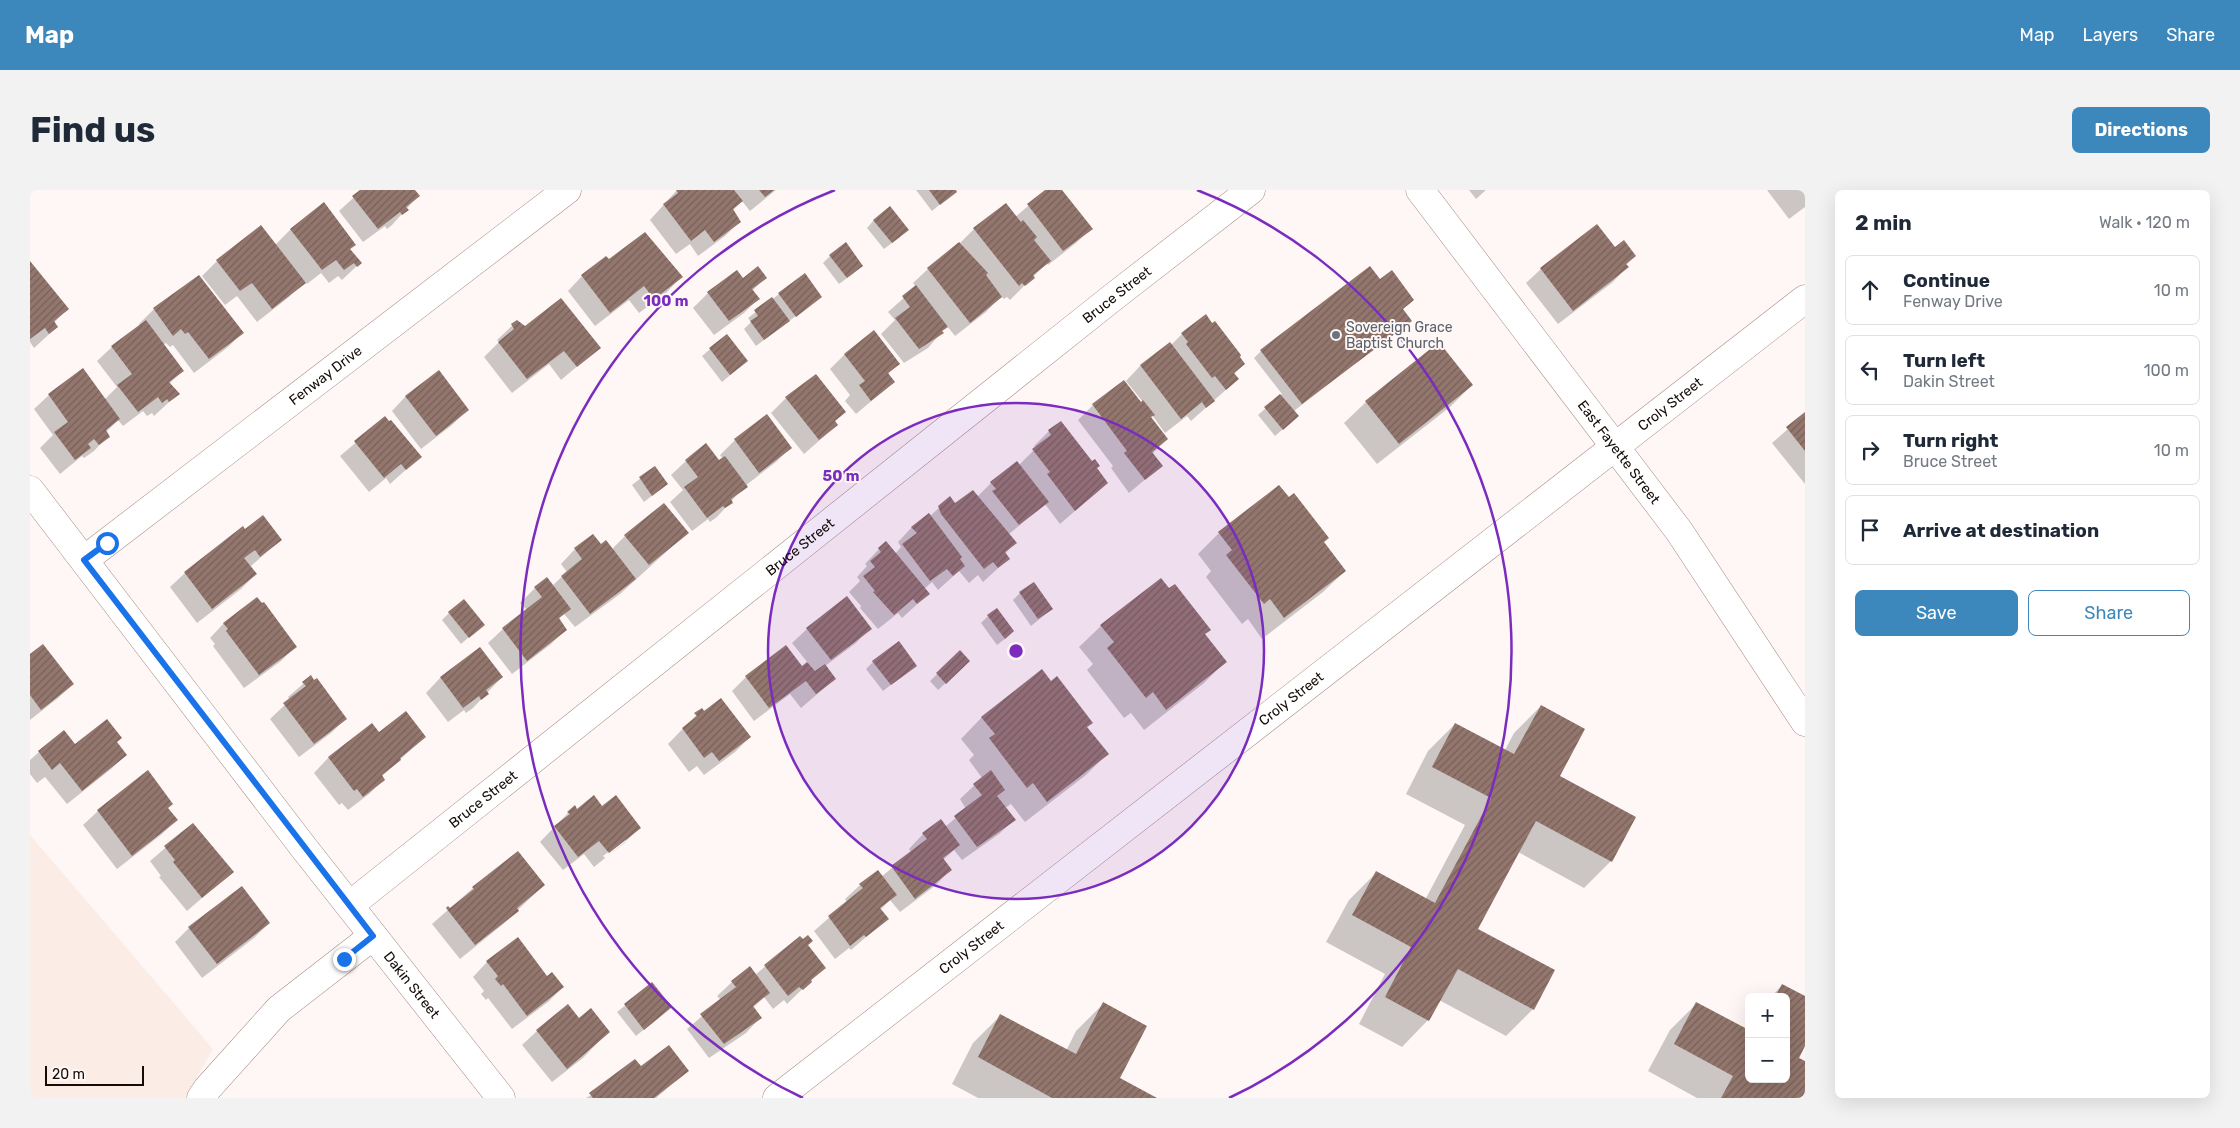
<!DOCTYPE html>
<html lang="en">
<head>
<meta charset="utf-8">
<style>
	:root { --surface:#fff; --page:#f2f2f3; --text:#1f2937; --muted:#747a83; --line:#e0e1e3; --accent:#3c87bb }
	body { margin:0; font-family:Rubik,sans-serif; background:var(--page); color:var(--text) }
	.controls { position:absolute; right:15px; bottom:15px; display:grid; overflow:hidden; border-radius:8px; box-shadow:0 5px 20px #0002 }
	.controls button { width:45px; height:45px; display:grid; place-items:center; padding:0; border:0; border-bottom:1px solid var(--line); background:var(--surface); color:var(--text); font:25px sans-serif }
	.scale { position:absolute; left:15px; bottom:12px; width:99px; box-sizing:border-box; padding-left:5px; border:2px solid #150c08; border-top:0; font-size:14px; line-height:18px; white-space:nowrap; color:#150c08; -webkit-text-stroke:4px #fef7f5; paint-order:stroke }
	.stop { position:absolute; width:15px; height:15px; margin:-11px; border:4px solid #1a73e8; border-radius:50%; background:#fff }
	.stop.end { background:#1a73e8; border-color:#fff; box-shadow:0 1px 5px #0008 }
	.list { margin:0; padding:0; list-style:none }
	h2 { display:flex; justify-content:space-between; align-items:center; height:65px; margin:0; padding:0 20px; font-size:21px }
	h2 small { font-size:16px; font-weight:400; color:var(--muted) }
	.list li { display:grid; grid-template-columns:32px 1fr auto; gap:15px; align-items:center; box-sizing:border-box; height:70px; margin:0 10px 10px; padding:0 10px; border:1px solid var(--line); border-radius:8px }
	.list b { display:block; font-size:19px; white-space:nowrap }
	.list p { margin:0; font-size:16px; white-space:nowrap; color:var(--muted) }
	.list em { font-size:16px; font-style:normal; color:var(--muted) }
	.actions { display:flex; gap:10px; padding:15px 20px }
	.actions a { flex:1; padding:11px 0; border:1px solid var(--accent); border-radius:8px; text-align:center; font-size:18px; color:var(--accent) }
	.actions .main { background:var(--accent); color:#fff }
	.icon { flex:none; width:28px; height:28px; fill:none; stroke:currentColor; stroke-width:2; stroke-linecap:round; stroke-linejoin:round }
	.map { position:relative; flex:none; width:1775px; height:908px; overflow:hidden; border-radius:8px }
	header { display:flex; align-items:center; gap:30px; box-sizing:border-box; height:70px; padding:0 25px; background:var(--accent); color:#fff }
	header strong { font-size:24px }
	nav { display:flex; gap:28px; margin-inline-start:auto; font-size:18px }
	.intro { display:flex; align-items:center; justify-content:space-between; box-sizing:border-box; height:120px; padding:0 30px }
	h1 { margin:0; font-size:35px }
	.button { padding:12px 22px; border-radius:8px; background:var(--accent); color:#fff; font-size:18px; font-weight:700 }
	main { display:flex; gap:30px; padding:0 30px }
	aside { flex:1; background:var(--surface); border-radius:8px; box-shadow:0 5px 20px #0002 }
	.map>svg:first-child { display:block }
</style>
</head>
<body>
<header>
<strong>Map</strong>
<nav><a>Map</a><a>Layers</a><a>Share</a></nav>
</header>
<div class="intro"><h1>Find us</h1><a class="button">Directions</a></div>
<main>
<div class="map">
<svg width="1775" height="908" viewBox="0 0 1775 908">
	<defs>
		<pattern id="building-hatch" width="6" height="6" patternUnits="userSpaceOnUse" patternTransform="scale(1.25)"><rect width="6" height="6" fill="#93776e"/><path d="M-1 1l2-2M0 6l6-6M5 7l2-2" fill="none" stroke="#776058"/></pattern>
	</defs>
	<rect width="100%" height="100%" fill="#fef7f5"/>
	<!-- built -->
	<path fill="#fcece6" d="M0 645 183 859 155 908H0Z"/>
	<!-- shadow -->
	<g fill="#0003" fill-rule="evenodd">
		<path d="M332 0H383L388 6 362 35 357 39 355 36 333 52 309 21Z"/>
		<path d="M647 0H746L720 21 712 11 702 21 710 31 695 46 668 66 660 54 646 64 620 30Z"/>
		<path d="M886 0H924L925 2 902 21Z"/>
		<path d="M1017 0H1031L1061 38 1046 53 1018 75 1017 73 980 110 977 107 974 109 971 106 956 122 925 146 917 136 898 158 874 173 851 144 865 130 858 122 886 97 883 93 898 79 929 54 944 39 985 27Z"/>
		<path d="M1439 0H1456L1446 9Z"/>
		<path d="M1737 0H1775V17L1759 29Z"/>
		<path d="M293 14 325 55 319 60 330 73 312 90 308 86 299 93 291 83 277 94 275 91 259 107 227 132 207 106 195 115 172 86 187 71 231 37 245 55 260 40Z"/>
		<path d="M844 30 870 47 854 59 837 38Z"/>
		<path d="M1584 59 1605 66 1596 75 1597 77 1583 92 1528 134 1496 93 1511 79Z"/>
		<path d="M800 66 824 83 809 94 793 73Z"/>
		<path d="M579 71 651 87 637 102 609 123 599 110 565 136 538 101 552 86Z"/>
		<path d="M0 73 37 119 24 133 27 137 4 158 0 152Z"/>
		<path d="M706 81 713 90 735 88 722 101 728 109 714 123 684 145 663 118 678 103Z"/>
		<path d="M168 87 212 143 198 157 164 183 143 155 140 157 136 153 133 155 152 181 139 194 149 203 124 226 122 223 117 226 113 221 93 236 88 230 76 242 78 246 64 261 54 268 52 266 30 284 10 258 23 245 4 219 19 205 74 210 87 197 67 171 82 157 110 136 109 134 124 119Z"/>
		<path d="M1350 91 1383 110 1372 120 1381 130 1264 221 1260 233 1245 246 1228 225 1252 204 1224 168 1231 161Z"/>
		<path d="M749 104 791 107 726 156 714 139 721 132 718 128Z"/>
		<path d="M487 131 495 137 569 158 531 190 519 174 482 203 454 167 469 152 467 150Z"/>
		<path d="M1152 144 1208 167 1214 174 1204 184 1208 189 1161 231 1157 226 1135 243 1122 225 1120 228 1137 249 1122 264 1131 276 1099 303 1081 278 1083 276 1048 230 1063 215 1111 214 1113 212 1096 191 1110 176 1140 154 1141 155Z"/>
		<path d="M697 145 717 171 692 192 672 166Z"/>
		<path d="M815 164 868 174 858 184 864 192 826 224 815 211 820 205 800 179Z"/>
		<path d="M786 185 807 235 774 264 741 223 756 208Z"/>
		<path d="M1442 195 1420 217 1347 274 1314 233 1336 212Z"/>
		<path d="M376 206 437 220 422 235 391 259 362 221Z"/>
		<path d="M1775 224V294L1742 253Z"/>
		<path d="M736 226 761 257 746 272 715 296 687 327 680 332 678 329 662 341 640 312 653 300 641 285 656 271 689 272 693 269 690 265 705 250Z"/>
		<path d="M355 228 390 267 360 294 356 288 339 302 310 266Z"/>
		<path d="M1019 241 1066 279 1077 293 1030 334 1015 314 978 345 985 353 975 364 978 369 953 392 948 385 939 393 929 381 908 400 902 392 894 399 898 404 883 418 872 428 868 423 848 439 830 418 831 416 819 402 830 391 827 387 837 376 835 374 849 359 865 364 871 357 868 352 882 337 900 326 920 308 925 315 947 307 961 293 989 275 1006 258 1004 256Z"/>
		<path d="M625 277 637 294 614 312 602 295Z"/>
		<path d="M215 340 250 350 220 377 226 384 211 399 167 433 140 397 155 383Z"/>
		<path d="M657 343 590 404 545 437 534 424 528 429 536 439 521 454 482 484 458 453 473 439 497 420 490 413 505 398 522 396 537 382 531 374 545 359H582L595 346Z"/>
		<path d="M1189 343 1293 352 1315 381 1293 402 1232 449 1218 429 1212 434 1176 387 1181 381 1168 364Z"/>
		<path d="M1131 389 1195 472 1174 493 1114 540 1101 523 1094 528 1057 480 1063 474 1049 457 1071 436Z"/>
		<path d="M990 403 1022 419 1001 436 983 410Z"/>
		<path d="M817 408 840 438 826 453 795 476 805 489 771 518 760 504 724 531 702 501 716 487 772 478 778 473 762 453 777 439Z"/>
		<path d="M419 423 453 435 431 454 412 430Z"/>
		<path d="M958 426 976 448 967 455 951 433Z"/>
		<path d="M194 433 265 457 251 471 214 498 183 456 185 454 180 448Z"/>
		<path d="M450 458 472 487 443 518 436 523 434 520 418 532 396 503 410 488Z"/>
		<path d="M930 462 932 478 908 500 900 491Z"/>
		<path d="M0 466 43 494 28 508 0 530Z"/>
		<path d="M843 472 886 475 853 501 836 479Z"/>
		<path d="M281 487 316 528 301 543 269 567 240 529 260 510 258 507Z"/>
		<path d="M1511 516 1528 587 1581 671 1554 698 1488 662 1447 740 1503 819 1476 846 1409 810 1398 830 1372 857 1329 834 1355 784 1296 752 1319 710 1346 683 1395 710 1435 635 1376 604 1398 561 1425 534 1475 560 1484 543Z"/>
		<path d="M672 519 720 547 705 562 674 585 667 576 659 582 638 554Z"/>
		<path d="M952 527 1056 538 1077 564 1056 585 995 632 981 614 975 618 984 630 969 644 932 670 924 660 913 670 920 680 906 695 870 722 860 710 850 720 857 729 821 760 819 758 805 769 784 741 817 712 815 709 830 695 847 682 851 687 881 662 879 659 893 644 915 637 936 619 930 609 952 588 939 570 944 565 931 549Z"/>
		<path d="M342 534 349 543 395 547 351 587 353 590 339 604 318 620 312 613 309 615 284 583 298 568Z"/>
		<path d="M86 552 96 565 81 579 37 614 15 587 7 593 0 584V570L9 562Z"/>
		<path d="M137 618 146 630 132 644 87 679 53 635 68 621Z"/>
		<path d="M572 618 610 638 595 652 564 677 554 664 533 680 510 652 538 623ZM596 649V652L575 668 573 666Z"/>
		<path d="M162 635 202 682 157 721 129 687 131 686 120 671Z"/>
		<path d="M514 695 472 735 430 769 402 734 443 698Z"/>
		<path d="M239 733 224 748 172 788 145 752 159 738Z"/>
		<path d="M770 747 794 778 757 814 754 810 743 819 734 807 723 818 730 828 716 843 679 868 657 839 691 810 687 806 702 792 725 785Z"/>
		<path d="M457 772 517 787 533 797 518 812 482 839 458 808 456 810 451 804 454 801 443 787Z"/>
		<path d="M622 794 633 824 606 846 587 822Z"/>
		<path d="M1752 795 1775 808V853L1767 868 1775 873V908H1667L1618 881 1640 840 1667 813 1716 840 1719 835V889H1756V807H1741Z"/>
		<path d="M1073 814 1088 889 1124 908H948L922 894 943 853 970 826 1036 861 1046 841Z"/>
		<path d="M549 830 578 842 553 868 522 892 492 855 507 841Z"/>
		<path d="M611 878 657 881 626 908H556Z"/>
	</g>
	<!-- building -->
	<g fill="url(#building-hatch)">
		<path d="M330 0H385L390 6 376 17 379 20 372 25 370 22 348 39 322 6Z"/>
		<path d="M646 0H704L713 11 703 19 711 32 684 52 675 40 661 51 633 14 648 3Z"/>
		<path d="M729 0H744L735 7Z"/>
		<path d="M899 0H926L927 2 910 15Z"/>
		<path d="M1015 0H1032L1063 39 1033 61 997 14Z"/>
		<path d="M294 12 326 55 320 59 332 73 327 77 324 73 314 80 306 70 292 80 260 39Z"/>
		<path d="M976 13 991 32 993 30 1007 47 1004 50 1021 71 1003 85 1005 88 995 96 992 93 989 96 943 38Z"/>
		<path d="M860 16 879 40 862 53 843 30Z"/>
		<path d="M1567 34 1585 57 1594 50 1606 66 1596 74 1599 77 1543 121 1510 78Z"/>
		<path d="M231 35 276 93 242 119 222 93 210 101 186 70Z"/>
		<path d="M615 42 653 87 624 109 614 96 580 123 551 85 576 66 579 69Z"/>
		<path d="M816 52 833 76 817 88 799 65Z"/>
		<path d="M929 52 958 83 956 85 972 107 940 133 897 78Z"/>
		<path d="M0 71 39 119 24 131 28 137 19 144 15 138 0 149Z"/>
		<path d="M728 76 737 88 722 99 730 109 699 131 677 102 707 80 713 88Z"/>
		<path d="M1340 76 1350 89 1362 80 1384 110 1373 119 1382 131 1272 214 1230 160Z"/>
		<path d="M775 83 792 107 766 127 748 103Z"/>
		<path d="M169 85 214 143 179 169 158 142 155 144 151 139 143 146 123 118Z"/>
		<path d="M886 95 918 137 912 141 914 143 889 159 865 128 880 117 872 106Z"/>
		<path d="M742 107 760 131 734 150 720 131 728 126 724 120Z"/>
		<path d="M531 108 571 158 547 177 534 161 497 189 468 152 484 139 481 134 487 130 495 136Z"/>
		<path d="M1176 124 1182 133 1185 131 1211 165 1210 167 1215 174 1204 183 1209 189 1196 200 1185 186 1182 188 1156 154 1158 152 1151 143Z"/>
		<path d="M116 130 154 181 139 192 150 204 139 212 137 209 132 213 128 207 108 222 87 195 102 184 81 156Z"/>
		<path d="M844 140 870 174 858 183 865 192 841 211 829 195 835 191 814 164Z"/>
		<path d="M697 144 718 171 700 185 679 158Z"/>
		<path d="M1140 152 1185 211 1176 218 1172 212 1151 229 1110 175Z"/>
		<path d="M1409 152 1443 195 1369 254 1335 211Z"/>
		<path d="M53 178 90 229 76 240 80 247 69 255 64 249 58 254 61 258 45 270 24 242 38 232 18 204Z"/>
		<path d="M409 180 439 220 406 246 375 206Z"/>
		<path d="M786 184 816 222 805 231 808 235 789 250 755 207Z"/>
		<path d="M1094 190 1111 212 1113 210 1125 225 1121 227 1138 249 1122 262 1133 276 1115 290 1094 263 1097 261 1062 214Z"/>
		<path d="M1250 204 1269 226 1253 240 1234 217Z"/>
		<path d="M1775 222V261L1756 237Z"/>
		<path d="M737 224 762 258 729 283 704 249Z"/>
		<path d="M355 226 359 231 361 230 392 267 376 280 371 274 354 288 324 251Z"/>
		<path d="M1031 231 1062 271 1065 269 1070 276 1067 278 1078 293 1045 321 1017 284 1020 282 1002 259 1021 245 1018 240Z"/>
		<path d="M676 253 689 270 695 266 718 297 701 309 703 313 695 318 693 316 677 328 654 297 668 287 655 270Z"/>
		<path d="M987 271 1019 312 989 335 962 301 966 299 960 292Z"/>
		<path d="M625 276 638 294 622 306 609 287Z"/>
		<path d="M1249 295 1259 307 1264 303 1299 348 1294 352 1316 381 1254 428 1240 409 1234 414 1196 365 1202 360 1188 342Z"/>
		<path d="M943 300 987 353 975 362 980 369 968 378 963 372 954 379 911 324 908 316 920 306 925 313Z"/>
		<path d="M634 313 659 343 619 375 594 345Z"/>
		<path d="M899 323 932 367 930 369 935 376 923 386 917 379 900 391 872 354 887 343 881 337Z"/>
		<path d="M233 325 252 350 230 367 225 360 214 368 227 384 182 419 154 382 213 336 215 339Z"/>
		<path d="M563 344 571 354 576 350 606 389 560 424 531 386 552 369 544 358Z"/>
		<path d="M856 351 900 404 887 414 883 409 864 425 843 402 845 401 833 386 845 377 840 371 851 362 848 358Z"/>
		<path d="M517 387 541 419 529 428 537 440 497 471 472 438 512 407 504 397Z"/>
		<path d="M1131 388 1139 398 1145 394 1181 440 1175 444 1197 472 1136 520 1123 502 1116 508 1077 458 1084 452 1070 435Z"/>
		<path d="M1004 392 1023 419 1008 429 989 402Z"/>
		<path d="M817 406 842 439 801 470 776 438Z"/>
		<path d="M227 407 232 413 234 412 267 457 229 485 196 441 198 439 193 433Z"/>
		<path d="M434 409 455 435 439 448 418 422Z"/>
		<path d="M967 418 984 441 975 449 957 425Z"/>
		<path d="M869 451 887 476 861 495 842 471Z"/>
		<path d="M13 454 44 494 11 520 0 505V464Z"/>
		<path d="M756 455 772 476 777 472 785 481 795 474 806 489 786 504 776 491 739 518 715 486Z"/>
		<path d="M450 457 473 487 456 500 459 504 451 510 449 506 433 518 410 487Z"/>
		<path d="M930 460 940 471 916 494 906 483Z"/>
		<path d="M1012 479 1021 491 1027 486 1063 533 1057 537 1079 564 1017 612 1003 593 997 598 959 548 965 544 951 527Z"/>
		<path d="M281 485 284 490 287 488 317 529 284 554 253 513 276 496 272 492Z"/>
		<path d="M691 508 721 547 689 571 682 562 674 568 652 538 667 526 664 523 672 518 674 521Z"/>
		<path d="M1511 515 1555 539 1530 586 1606 627 1582 672 1506 631 1448 739 1525 780 1504 820 1428 779 1399 831 1355 807 1381 757 1322 725 1346 681 1405 713 1461 608 1402 577 1425 533 1484 564Z"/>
		<path d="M376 521 396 547 370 568 371 570 352 585 355 590 333 607 327 599 324 601 298 567 342 533 349 542Z"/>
		<path d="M77 529 92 548 87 552 97 565 52 601 30 573 22 580 8 561 34 540 45 554Z"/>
		<path d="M118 580 143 614 138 618 148 630 102 666 67 620Z"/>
		<path d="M961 580 975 600 967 606 986 630 947 657 924 626 952 605 943 594Z"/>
		<path d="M564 605 572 616 586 605 611 638 579 663 569 651 548 667 524 636 540 624 537 622 545 615 547 619Z"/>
		<path d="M911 629 930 655 913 668 922 680 885 709 861 676 897 649 892 643Z"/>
		<path d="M163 633 204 682 172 708 143 672 145 670 134 656Z"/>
		<path d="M488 661 515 695 487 718 489 721 445 755 416 718 418 716 420 718 444 699 442 697Z"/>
		<path d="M848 680 867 705 850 718 859 729 836 747 834 745 820 756 798 726 833 698 829 694Z"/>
		<path d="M212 696 240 733 187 774 158 737Z"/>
		<path d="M778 745 783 751 778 755 796 778 781 790 782 792 773 800 769 797 758 806 734 775 770 746 773 749Z"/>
		<path d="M488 747 517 786 522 782 534 797 497 826 473 794 471 796 465 789 468 786 456 771Z"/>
		<path d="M720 776 740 803 723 816 732 828 694 854 670 824 706 797 701 791Z"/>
		<path d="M622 792 642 817 614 840 594 814Z"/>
		<path d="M1752 794 1775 806V856L1769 868 1775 871V908H1691L1703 886 1644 854 1666 812 1719 840V889H1756V807H1745Z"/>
		<path d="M1073 812 1117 836 1090 888 1127 908H1022L948 867 970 824 1046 864Z"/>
		<path d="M538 814 549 828 561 818 580 842 537 879 506 840Z"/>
		<path d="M639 855 659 881 624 908H563L559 903 605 869 611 876Z"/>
	</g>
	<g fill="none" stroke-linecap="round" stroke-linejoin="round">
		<!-- minor casing -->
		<g stroke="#a98c83" stroke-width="29">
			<g id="minor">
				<path id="s1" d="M1390 0 1649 341 1775 532"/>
				<path id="s2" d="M0 300 274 658 471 908"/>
				<path id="s3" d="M54 370 537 0"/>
				<path id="s4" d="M320 715 1082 108 1221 0"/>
				<path d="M171 908 177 899 249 819 343 746"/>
				<path id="s5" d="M747 908 1775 109"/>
			</g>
		</g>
		<!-- minor -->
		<use href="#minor" stroke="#fff" stroke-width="28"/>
	</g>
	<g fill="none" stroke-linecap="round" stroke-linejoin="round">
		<!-- route -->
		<path stroke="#1a73e8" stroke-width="6" d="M77 353 54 370 343 746 314 769"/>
	</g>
	<!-- distance rings -->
	<circle cx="986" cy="461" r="248" fill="#7b2cbf" fill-opacity=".12"/>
	<g fill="none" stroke="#7b2cbf" stroke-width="2.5">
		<circle cx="986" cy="461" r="248"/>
		<path d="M773 908A495 495 0 0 1 805 0M1167 0A495 495 0 0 1 1199 908"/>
	</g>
	<!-- markers -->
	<circle fill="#6b7280" stroke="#fef7f5" stroke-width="2" cx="1306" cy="145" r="5"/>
	<g text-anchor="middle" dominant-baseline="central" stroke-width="4" stroke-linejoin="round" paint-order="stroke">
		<!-- street labels -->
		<g font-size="14" fill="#150c08" stroke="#fef7f5">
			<text stroke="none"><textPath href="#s4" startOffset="980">Bruce Street</textPath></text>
			<text stroke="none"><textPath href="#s3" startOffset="304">Fenway Drive</textPath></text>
			<text stroke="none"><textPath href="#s5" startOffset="1131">Croly Street</textPath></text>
			<text stroke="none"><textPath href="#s1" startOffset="329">East Fayette Street</textPath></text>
			<text stroke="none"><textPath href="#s4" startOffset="575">Bruce Street</textPath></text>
			<text stroke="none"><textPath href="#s5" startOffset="651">Croly Street</textPath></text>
			<text stroke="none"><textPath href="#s4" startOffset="170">Bruce Street</textPath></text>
			<text stroke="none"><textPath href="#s5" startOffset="246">Croly Street</textPath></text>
			<text stroke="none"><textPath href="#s2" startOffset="625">Dakin Street</textPath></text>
		</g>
		<!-- worship labels -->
		<g font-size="14" fill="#5b616d" stroke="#fef7f5" text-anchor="start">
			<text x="1316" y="137">Sovereign Grace<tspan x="1316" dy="16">Baptist Church</tspan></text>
		</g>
	</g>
	<circle cx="986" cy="461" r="8" fill="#7b2cbf" stroke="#fef7f5" stroke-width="2.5"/>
	<g font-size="15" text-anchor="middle" font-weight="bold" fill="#7b2cbf" stroke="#fef7f5" stroke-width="4" stroke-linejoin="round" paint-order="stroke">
		<text x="636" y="116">100 m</text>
		<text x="811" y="291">50 m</text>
	</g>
</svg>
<div class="controls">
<button>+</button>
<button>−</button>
</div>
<div class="scale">20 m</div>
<div class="stop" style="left:77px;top:353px"></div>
<div class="stop end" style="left:314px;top:769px"></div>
</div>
<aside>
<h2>2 min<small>Walk · 120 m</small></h2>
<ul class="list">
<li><svg class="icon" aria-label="ahead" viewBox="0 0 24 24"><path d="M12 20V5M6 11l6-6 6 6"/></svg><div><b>Continue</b><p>Fenway Drive</p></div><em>10 m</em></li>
<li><svg class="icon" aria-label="left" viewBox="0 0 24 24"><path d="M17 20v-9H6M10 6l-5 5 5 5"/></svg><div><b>Turn left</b><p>Dakin Street</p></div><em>100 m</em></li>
<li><svg class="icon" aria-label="right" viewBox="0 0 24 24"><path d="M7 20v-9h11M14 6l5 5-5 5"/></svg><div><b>Turn right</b><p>Bruce Street</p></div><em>10 m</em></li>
<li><svg class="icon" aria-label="arrive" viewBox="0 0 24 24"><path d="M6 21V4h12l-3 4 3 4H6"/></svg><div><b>Arrive at destination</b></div></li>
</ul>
<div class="actions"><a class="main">Save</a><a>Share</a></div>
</aside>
</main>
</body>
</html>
